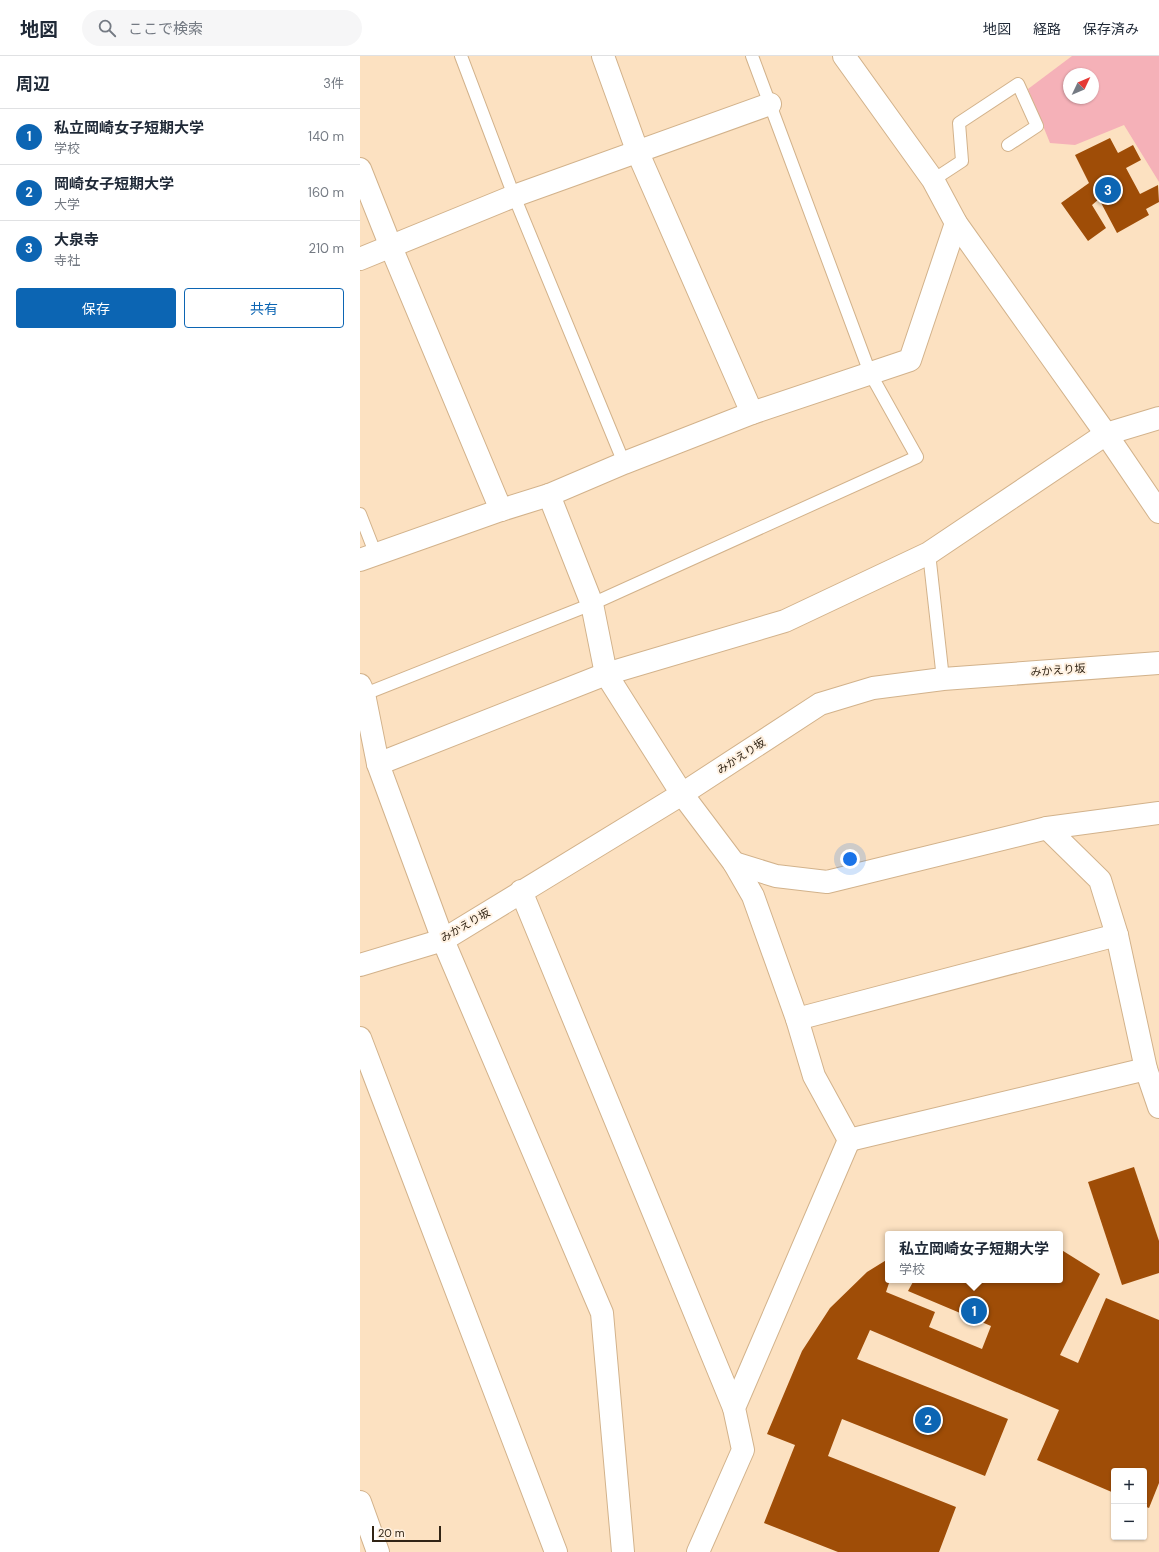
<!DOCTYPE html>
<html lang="ja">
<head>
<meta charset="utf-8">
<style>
	:root { --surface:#fff; --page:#f6f6f7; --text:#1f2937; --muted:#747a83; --line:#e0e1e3; --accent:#0c65b3 }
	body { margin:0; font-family:"DM Sans","Noto Sans JP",sans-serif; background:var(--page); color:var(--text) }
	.controls { position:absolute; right:12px; bottom:12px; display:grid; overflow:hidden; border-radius:4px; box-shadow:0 1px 3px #0004 }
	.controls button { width:36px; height:36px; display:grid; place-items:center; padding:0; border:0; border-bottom:1px solid var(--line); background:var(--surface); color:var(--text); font:20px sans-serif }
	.compass { position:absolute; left:703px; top:12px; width:36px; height:36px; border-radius:50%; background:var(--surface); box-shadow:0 1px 3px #0004; rotate:46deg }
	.scale { position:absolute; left:12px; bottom:10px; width:69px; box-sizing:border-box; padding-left:4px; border:2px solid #312415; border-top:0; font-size:11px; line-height:14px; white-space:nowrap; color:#312415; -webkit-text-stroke:3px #fff1e1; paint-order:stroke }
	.you { position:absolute; left:490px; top:803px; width:14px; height:14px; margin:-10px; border:3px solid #fff; border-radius:50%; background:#1a73e8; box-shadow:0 0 0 6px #1a73e833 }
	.badge { display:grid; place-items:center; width:26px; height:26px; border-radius:50%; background:var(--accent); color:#fff; font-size:13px; font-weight:700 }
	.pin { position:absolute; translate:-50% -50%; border:2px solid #fff; box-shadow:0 1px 4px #0006 }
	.popup { position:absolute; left:525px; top:1175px; width:178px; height:52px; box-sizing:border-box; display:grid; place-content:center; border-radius:4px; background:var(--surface); filter:drop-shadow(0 1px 3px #0005); font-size:13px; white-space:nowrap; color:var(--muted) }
	.popup b { font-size:15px; color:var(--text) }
	.popup::after { content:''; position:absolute; left:50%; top:100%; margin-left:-8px; border:8px solid transparent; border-top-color:var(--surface) }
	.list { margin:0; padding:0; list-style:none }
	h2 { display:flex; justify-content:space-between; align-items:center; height:52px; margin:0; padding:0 16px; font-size:17px }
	h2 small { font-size:13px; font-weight:400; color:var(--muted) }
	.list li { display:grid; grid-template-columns:26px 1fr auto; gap:12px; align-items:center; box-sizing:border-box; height:56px; padding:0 16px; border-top:1px solid var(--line) }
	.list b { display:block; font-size:15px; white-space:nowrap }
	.list p { margin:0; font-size:13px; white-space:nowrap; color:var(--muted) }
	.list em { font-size:13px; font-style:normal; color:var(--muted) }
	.actions { display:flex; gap:8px; padding:12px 16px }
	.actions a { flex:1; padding:9px 0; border:1px solid var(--accent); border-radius:4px; text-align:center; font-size:14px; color:var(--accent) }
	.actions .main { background:var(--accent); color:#fff }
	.icon { flex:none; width:22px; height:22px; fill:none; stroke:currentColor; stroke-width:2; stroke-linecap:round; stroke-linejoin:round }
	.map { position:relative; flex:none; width:799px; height:1496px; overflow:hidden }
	header { display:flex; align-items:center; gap:24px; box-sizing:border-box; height:56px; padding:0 20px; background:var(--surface); border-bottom:1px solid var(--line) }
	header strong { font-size:19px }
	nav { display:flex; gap:22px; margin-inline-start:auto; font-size:14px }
	.search { width:280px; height:36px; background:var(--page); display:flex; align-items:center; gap:10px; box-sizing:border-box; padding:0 14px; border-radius:22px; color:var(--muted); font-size:15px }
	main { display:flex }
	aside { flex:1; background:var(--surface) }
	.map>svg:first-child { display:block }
</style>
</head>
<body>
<header>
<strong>地図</strong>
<div class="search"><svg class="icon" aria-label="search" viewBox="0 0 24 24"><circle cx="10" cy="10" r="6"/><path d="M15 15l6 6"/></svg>ここで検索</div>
<nav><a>地図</a><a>経路</a><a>保存済み</a></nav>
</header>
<main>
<aside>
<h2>周辺<small>3件</small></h2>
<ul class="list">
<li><span class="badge">1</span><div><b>私立岡崎女子短期大学</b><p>学校</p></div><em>140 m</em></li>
<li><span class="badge">2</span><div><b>岡崎女子短期大学</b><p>大学</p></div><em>160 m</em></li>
<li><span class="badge">3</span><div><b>大泉寺</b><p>寺社</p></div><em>210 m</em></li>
</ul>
<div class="actions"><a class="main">保存</a><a>共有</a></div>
</aside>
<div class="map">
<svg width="799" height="1496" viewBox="0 0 799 1496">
	<rect width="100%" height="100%" fill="#fce1c1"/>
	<!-- green -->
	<path fill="#f5b1b8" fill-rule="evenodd" d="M712 0H799V126L764 69 715 89 690 87 668 33ZM709 18H733V42H709Z"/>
	<!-- building -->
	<g fill="#9f4d07">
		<path d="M750 82 758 97 773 89 781 104 766 112 780 138 798 129 799 146 786 153 789 159 757 177 739 143 732 149 746 172 728 185 701 147 729 127 715 99Z"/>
		<path d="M774 1111 799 1185V1217L762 1229 728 1126Z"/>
		<path d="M700 1193 740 1218 700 1299 718 1307 746 1242 799 1264V1427L789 1452 784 1450V1415H754V1437L677 1404 699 1354 510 1274 497 1303 648 1363 625 1420 482 1363 468 1400 596 1451 579 1496H478L404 1467 435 1389 407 1378 442 1295 470 1252 507 1216 528 1203V1224H530L526 1236 575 1256 569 1271 622 1293 631 1270 548 1235 554 1224H700Z"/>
	</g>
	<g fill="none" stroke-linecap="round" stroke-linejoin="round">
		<!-- lane casing -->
		<g stroke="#d2b28b" stroke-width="14">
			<g id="lane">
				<path d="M101 0 154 140 264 407"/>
				<path d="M573 124 602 105 599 67 658 28 677 70 648 89"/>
				<path d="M0 458 16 499"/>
				<path d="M569 497 583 623"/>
				<path d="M0 640 232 548 557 401 510 317 392 0"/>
			</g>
		</g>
		<!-- street casing -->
		<g stroke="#d2b28b" stroke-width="24">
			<g id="street">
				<path d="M243 0 278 97 392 357"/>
				<path d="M484 0 573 124 596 167 746 378 799 456"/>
				<path d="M0 113 31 191 141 454"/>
				<path d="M0 203 154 140 410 48"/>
				<path d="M189 439 232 548 246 618 322 738 374 807 393 840 437 963 454 1020 489 1084"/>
				<path d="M0 504 141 454 189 439 264 407 392 357 550 304 596 167"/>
				<path d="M0 629 4 638 18 708 83 884 242 1257 263 1496"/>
				<path d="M18 708 246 618 425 565 569 497 746 378 799 362"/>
				<path d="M687 772 740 824 757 879 786 1013 799 1051"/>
				<path d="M374 807 416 820 467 826 687 772 799 757"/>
				<path d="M161 835 374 1352"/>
				<path d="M0 909 83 884 322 738 460 648 513 632 583 623 799 607"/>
				<path d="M437 963 757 879"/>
				<path d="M0 982 196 1496"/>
				<path d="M489 1084 786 1013"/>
				<path d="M0 1446 18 1496"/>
				<path d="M338 1496 383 1394 374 1352 489 1084"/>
			</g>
		</g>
		<!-- lane -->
		<use href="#lane" stroke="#fff" stroke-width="12"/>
		<!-- street -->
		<use href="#street" stroke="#fff" stroke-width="22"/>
	</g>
	<g text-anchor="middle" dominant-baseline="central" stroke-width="4" stroke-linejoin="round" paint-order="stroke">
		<!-- street labels -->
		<g font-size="11" fill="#312415" stroke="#fff1e1">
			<text transform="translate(698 614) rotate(-4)">みかえり坂</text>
			<text transform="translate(381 700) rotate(-33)">みかえり坂</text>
			<text transform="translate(105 869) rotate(-30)">みかえり坂</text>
		</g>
	</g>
</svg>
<div class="controls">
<button>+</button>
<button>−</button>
</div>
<svg class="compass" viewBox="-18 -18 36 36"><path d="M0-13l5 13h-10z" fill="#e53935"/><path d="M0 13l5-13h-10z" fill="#747a83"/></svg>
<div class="scale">20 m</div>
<div class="you"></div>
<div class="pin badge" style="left:614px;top:1255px">1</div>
<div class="popup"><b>私立岡崎女子短期大学</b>学校</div>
<div class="pin badge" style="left:568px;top:1364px">2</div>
<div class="pin badge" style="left:748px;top:134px">3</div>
</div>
</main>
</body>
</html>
